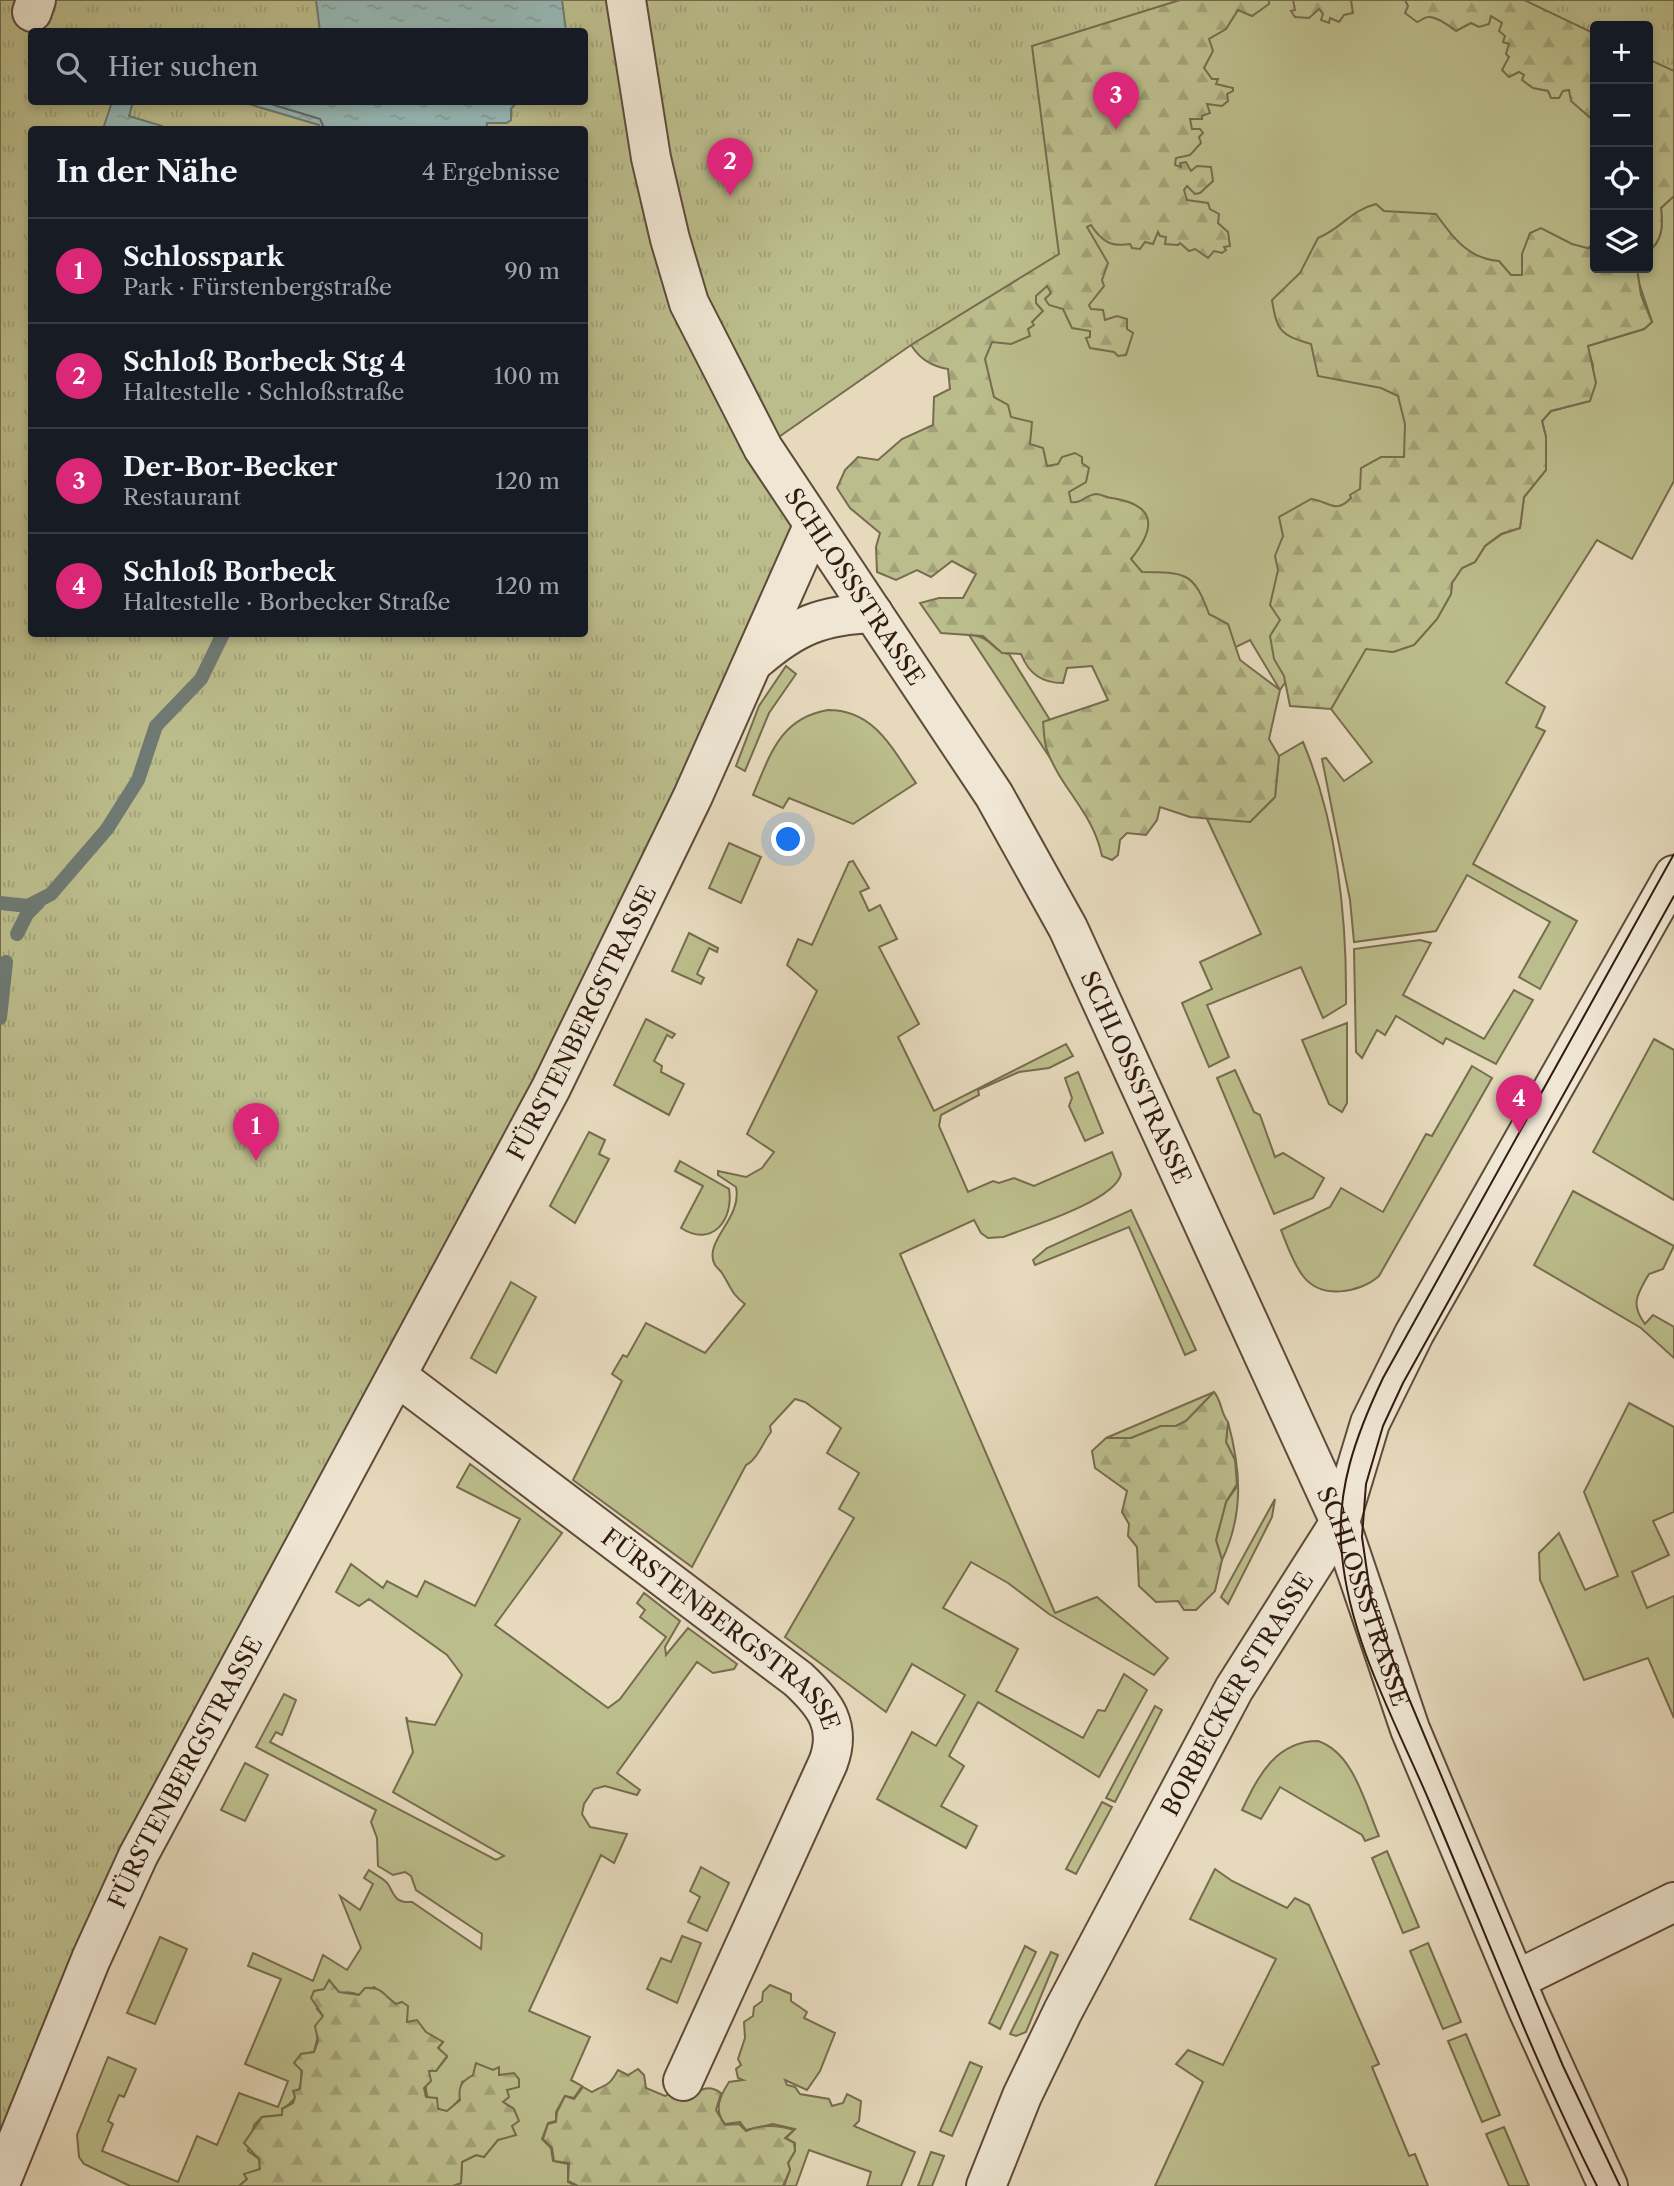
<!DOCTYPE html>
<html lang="de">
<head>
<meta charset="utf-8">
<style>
	:root { --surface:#171b24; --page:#242831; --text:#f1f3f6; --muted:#9ea1a6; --line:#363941; --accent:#db2777 }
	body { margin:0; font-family:"Libre Caslon Text",serif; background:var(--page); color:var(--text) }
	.controls { position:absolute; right:21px; top:21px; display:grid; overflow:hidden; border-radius:7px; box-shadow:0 4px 10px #0003 }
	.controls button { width:63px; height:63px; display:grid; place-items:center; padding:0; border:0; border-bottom:2px solid var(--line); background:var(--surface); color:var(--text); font:35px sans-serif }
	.you { position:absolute; left:789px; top:840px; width:24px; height:24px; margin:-18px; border:5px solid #fff; border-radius:50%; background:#1a73e8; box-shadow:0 0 0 10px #1a73e833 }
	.badge { display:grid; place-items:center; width:46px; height:46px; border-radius:50%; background:var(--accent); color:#fff; font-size:23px; font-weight:700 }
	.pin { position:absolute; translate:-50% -58px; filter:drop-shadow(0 2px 4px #0008) }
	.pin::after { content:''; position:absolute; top:37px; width:24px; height:21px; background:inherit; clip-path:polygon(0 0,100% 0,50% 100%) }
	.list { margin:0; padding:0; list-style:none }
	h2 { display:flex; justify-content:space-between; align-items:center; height:91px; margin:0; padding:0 28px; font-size:30px }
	h2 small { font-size:23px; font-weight:400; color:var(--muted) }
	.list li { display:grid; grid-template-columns:46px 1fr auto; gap:21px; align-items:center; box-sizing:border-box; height:105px; padding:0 28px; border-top:2px solid var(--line) }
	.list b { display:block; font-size:26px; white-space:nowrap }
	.list p { margin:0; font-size:23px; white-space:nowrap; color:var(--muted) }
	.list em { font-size:23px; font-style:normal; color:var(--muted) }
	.icon { flex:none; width:38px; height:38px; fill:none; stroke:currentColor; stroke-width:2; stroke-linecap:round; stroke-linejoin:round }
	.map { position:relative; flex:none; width:1674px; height:2186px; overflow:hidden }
	.search { position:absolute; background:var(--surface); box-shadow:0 4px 10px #0003; left:28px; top:28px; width:560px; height:77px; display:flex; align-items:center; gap:18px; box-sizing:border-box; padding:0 24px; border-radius:7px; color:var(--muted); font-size:26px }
	.panel { position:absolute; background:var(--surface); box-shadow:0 4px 10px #0003; left:28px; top:126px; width:560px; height:511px; border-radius:7px }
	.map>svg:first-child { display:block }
</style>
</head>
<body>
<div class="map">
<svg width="1674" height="2186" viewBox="0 0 1674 2186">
	<defs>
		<pattern id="forest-firs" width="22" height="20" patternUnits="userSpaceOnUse" patternTransform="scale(1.75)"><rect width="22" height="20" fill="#bcbd8c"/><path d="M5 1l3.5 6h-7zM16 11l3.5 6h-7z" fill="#a2a278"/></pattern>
		<pattern id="park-tufts" width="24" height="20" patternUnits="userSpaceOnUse" patternTransform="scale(1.75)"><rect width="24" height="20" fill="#bcbd8c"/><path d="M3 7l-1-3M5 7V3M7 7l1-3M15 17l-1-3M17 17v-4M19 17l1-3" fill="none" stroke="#a2a278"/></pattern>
		<pattern id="water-ripples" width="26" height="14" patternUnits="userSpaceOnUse" patternTransform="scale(1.75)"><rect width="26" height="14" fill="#97b9b7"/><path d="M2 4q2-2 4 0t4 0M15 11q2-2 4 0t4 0" fill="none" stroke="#839e9c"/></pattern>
	</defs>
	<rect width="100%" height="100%" fill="#e6d9bc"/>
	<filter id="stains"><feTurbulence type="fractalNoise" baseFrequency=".00286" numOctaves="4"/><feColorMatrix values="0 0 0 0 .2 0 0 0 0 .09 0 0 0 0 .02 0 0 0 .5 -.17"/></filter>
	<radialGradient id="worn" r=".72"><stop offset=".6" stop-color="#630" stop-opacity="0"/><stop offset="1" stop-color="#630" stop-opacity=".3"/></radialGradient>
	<!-- grass -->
	<g fill="#bcbd8c" stroke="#776c4e" stroke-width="2">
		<path d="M1180 0H1524L1595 34V239L1280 690 1250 640 1222 654 1111 612 943 325Z"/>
		<path d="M1674 196V481L1632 559 1597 540 1506 683 1545 707 1536 727 1545 731 1473 864 1577 921 1540 989 1519 977 1550 922 1467 875 1436 931 1354 942 1350 900 1322 759 1326 758 1344 781 1372 762 1331 709 1366 648 1393 652 1414 645 1437 619 1451 594 1452 583 1462 568 1475 562 1485 546 1502 534 1520 528 1524 497 1546 470V437L1542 421 1551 411 1590 401 1593 365 1587 346 1644 329 1652 322 1635 271 1637 268H1648V252C1663 240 1663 226 1661 208Z"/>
		<path d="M969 635C992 636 991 651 1009 654L1050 720 1047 750 1058 770Z"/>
		<path d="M786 666 796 674 769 713 745 771 736 766 759 706Z"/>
		<path d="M828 710C875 710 892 749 916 783L853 824 789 798 783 808 753 795C770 755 780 718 828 710Z"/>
		<path d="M1303 742C1337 823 1347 916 1346 1004L1323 1018 1301 967 1207 1005 1229 1057 1209 1067 1182 1003 1212 989 1200 962 1261 934 1207 819 1222 817 1250 822 1275 797 1279 756Z"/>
		<path d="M729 843 761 857 741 903 709 888Z"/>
		<path d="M853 861 869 888 860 892 869 911 880 905 897 939 879 947 919 1024 898 1037 934 1111 1066 1044 1073 1056 1049 1068 1019 1072 978 1090 979 1095 941 1115 939 1126 968 1192 993 1181 999 1183 1014 1178 1034 1186 1112 1152 1121 1174C1115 1201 1029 1227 1003 1237L988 1238 981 1233 974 1220 900 1254 1055 1613 1097 1597 1168 1658 1154 1675 1049 1614 1008 1583 971 1562 943 1608 1018 1649 996 1691 1083 1738 1098 1710 1105 1711 1124 1674 1147 1690 1099 1777 978 1702 949 1756 964 1766 941 1806 977 1826 966 1848 877 1799 912 1732 936 1746 965 1695 912 1664 886 1712 785 1637 854 1518 839 1509 859 1473 827 1453 841 1428 805 1402 795 1399 770 1426 771 1432C763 1442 757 1460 746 1465L692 1567 573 1480 622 1381 612 1374 623 1355 627 1357 646 1323 705 1353 745 1304C732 1295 731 1287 722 1273 720 1270 717 1268 715 1265 702 1242 743 1218 736 1187L718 1175V1171L746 1177 762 1168 774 1152 747 1134 817 991 787 965 798 939 812 945 849 862Z"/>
		<path d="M689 933 718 948 717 952 709 948 697 974 704 978 701 984 672 971Z"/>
		<path d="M1420 940 1431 943 1403 995 1484 1039 1514 990 1533 1000 1496 1064 1446 1038 1443 1044 1396 1016 1385 1035 1377 1030 1362 1058 1356 1052 1354 949Z"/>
		<path d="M646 1019 675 1034 672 1038 667 1035 654 1061 662 1066 661 1072 684 1084 669 1115 614 1085Z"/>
		<path d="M1347 1023V1103L1342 1112 1329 1104 1302 1040Z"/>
		<path d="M1654 1039 1674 1050V1200L1593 1152Z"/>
		<path d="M1472 1066 1492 1078 1379 1276C1360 1293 1321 1300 1303 1276 1293 1263 1287 1245 1281 1230L1330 1207 1341 1188 1383 1212 1426 1134 1432 1136Z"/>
		<path d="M1235 1070 1254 1112 1260 1115 1275 1157 1283 1153 1324 1178 1313 1198 1274 1214 1217 1078Z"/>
		<path d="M1078 1072 1103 1133 1085 1141 1069 1106 1072 1098 1065 1078Z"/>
		<path d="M589 1132 605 1140 599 1154 609 1159 575 1223 550 1206Z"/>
		<path d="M680 1161 729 1189C734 1220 712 1248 681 1228L703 1186 675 1171Z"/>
		<path d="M1573 1191 1674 1246 1663 1269 1649 1274C1637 1295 1630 1304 1645 1324L1653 1315 1674 1327V1358L1641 1328 1534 1265Z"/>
		<path d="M1131 1210 1196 1350 1185 1355 1129 1227 1035 1265 1033 1260 1047 1248Z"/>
		<path d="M511 1282 536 1297 496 1373 471 1358Z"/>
		<path d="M1214 1392 1186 1421 1176 1426H1161L1131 1438H1106Z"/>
		<path d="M1629 1403 1674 1427V1512L1653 1521 1669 1555 1632 1572 1647 1608 1674 1596V1718L1648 1658 1584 1680 1540 1580 1539 1553 1559 1533 1585 1590 1618 1576 1584 1492Z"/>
		<path d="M1228 1422C1241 1470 1244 1514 1222 1560L1216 1540 1226 1502 1236 1488 1235 1460 1226 1442Z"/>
		<path d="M470 1464 562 1533 495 1625 608 1708 620 1699 666 1637 640 1617 645 1610 637 1603 644 1593 680 1621 665 1647 666 1655 688 1628 737 1664 734 1669 713 1673 697 1662 617 1773 640 1790 637 1795 605 1786 594 1789 584 1804 582 1814 590 1827 627 1834 614 1863 601 1855 529 2011 590 2037 571 2080 582 2086 574 2098 565 2096 556 2112V2121L548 2123 542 2139 551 2148 553 2161 568 2164V2182L577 2186H453L461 2183 462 2162 476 2155 484 2157 498 2139 510 2136 514 2109 503 2102 499 2075 493 2070 462 2082 460 2099 447 2112C425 2106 423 2090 428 2071H436L447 2057 438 2048 443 2042 407 2023 402 2002 396 2004 374 1987 359 1995C341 1987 331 1998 317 2009L323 2016 314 2052 301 2054C302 2077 304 2097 282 2109V2115L262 2117 254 2125 248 2151 259 2159 260 2170 245 2175 247 2179 239 2186H130L84 2164 79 2157 77 2135 108 2057 136 2069 124 2097 119 2095 108 2121 113 2124 102 2151 178 2182 197 2136 217 2145 239 2093 278 2107 288 2081 245 2064 281 1979 248 1966 253 1953 313 1981 323 1955 347 1970 361 1948 340 1896 360 1910 373 1884 364 1878 369 1870C374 1874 385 1879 388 1884 395 1896 395 1903 412 1902L481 1949 482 1934 416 1890 411 1876 405 1872 393 1875 378 1866 377 1838 371 1822 376 1810 256 1747 284 1694 296 1700 282 1735 276 1732 270 1742 496 1860 504 1856 393 1792 413 1752 406 1717 408 1721 435 1725 462 1675 447 1655 369 1599 359 1606 336 1592 351 1564 383 1588 387 1581 417 1597 425 1581 475 1606 520 1519 457 1487Z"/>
		<path d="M1275 1499 1272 1517 1228 1604 1221 1597Z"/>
		<path d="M1155 1706 1162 1710 1115 1802 1106 1798Z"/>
		<path d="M1318 1741C1354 1753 1365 1804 1379 1836L1365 1841 1362 1835 1280 1787 1261 1819 1242 1810C1258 1777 1275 1741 1318 1741Z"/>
		<path d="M245 1763 268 1775 245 1821 221 1810Z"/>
		<path d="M1102 1802 1112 1807 1076 1874 1066 1869Z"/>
		<path d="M1387 1851 1419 1927 1403 1933 1372 1858Z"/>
		<path d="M701 1867 729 1883 707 1931 688 1922 700 1897 690 1891Z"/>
		<path d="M1215 1869 1232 1881 1287 1908 1295 1898 1309 1905 1379 2064 1372 2067 1409 2156 1415 2154 1428 2186H1155L1203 2082 1176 2064 1188 2050 1223 2065 1276 1959 1190 1919Z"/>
		<path d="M682 1936 701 1943 677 2003 647 1989 661 1958 671 1962Z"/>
		<path d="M160 1937 187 1949 155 2024 127 2013Z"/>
		<path d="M1428 1943 1461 2022 1443 2029 1410 1951Z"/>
		<path d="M1025 1946 1036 1952 1000 2029 989 2023Z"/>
		<path d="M1051 1952 1058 1955 1026 2032 1016 2036 1010 2034Z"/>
		<path d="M770 1985 791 1994V2001L807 2012 804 2018 835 2033 820 2071 807 2090 785 2080 787 2085 795 2087 800 2094 829 2099 832 2106 843 2103 847 2094 861 2101 859 2121 854 2126 915 2152 901 2186H867L871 2172 809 2150 796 2186H784L790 2170 788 2163 795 2151V2143L786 2138 795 2129 773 2124 746 2130 740 2122 725 2124C713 2110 720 2096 729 2082L743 2080 738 2078 736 2069 741 2065 738 2059 745 2038 744 2022 753 2016 754 2007 762 2001 763 1992Z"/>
		<path d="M1466 2034 1500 2115 1482 2122 1448 2041Z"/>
		<path d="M970 2062 982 2067 952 2136 940 2131Z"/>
		<path d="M1504 2127 1529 2186H1509L1486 2134Z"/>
		<path d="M931 2152 944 2156 932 2186H918Z"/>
	</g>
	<!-- forest -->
	<g fill="url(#forest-firs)" stroke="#776c4e" stroke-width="2">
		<path d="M1114 0H1269V4L1252 16 1238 10 1226 29 1209 39 1213 51 1204 68 1212 79H1218L1216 84 1233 88V91L1227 94 1228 101 1222 106 1207 104 1210 113 1202 116V119H1190L1192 129H1200L1203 133 1199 137 1201 143 1190 155 1176 158 1175 165 1181 167 1180 163 1186 162 1191 171 1197 166 1211 167 1213 181 1200 193 1195 194 1187 186 1184 190 1187 200 1208 203 1210 209 1219 214 1218 223 1228 232 1230 246 1224 247 1226 250 1222 253 1214 251 1208 258 1195 249 1189 251 1180 243 1178 245 1165 244 1166 237 1160 236 1158 232 1153 244 1145 242 1140 249 1132 248 1130 244C1111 247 1102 242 1091 225L1087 227 1108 263 1102 280 1104 286 1089 305 1091 309 1103 310 1105 320 1117 316 1127 319V329L1133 333 1126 355 1118 356 1114 352 1090 348 1086 338 1090 337V331L1072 328 1063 309 1049 305 1045 299 1051 293 1047 286 1036 296V303L1043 311 1032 322 1034 325 1028 329 1030 336 1011 344 992 342 985 359 994 397 1008 405 1011 417 1032 422 1030 444 1043 448 1047 466 1058 464 1062 457 1075 453 1082 457V463L1089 468 1086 482 1069 492 1071 502C1082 504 1085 495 1096 494 1101 494 1107 498 1112 498 1156 505 1157 527 1131 559L1142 572C1185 572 1194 572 1209 614L1228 624 1240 660 1280 690 1269 739 1279 756 1275 797 1250 822 1190 817 1160 807 1157 820 1146 835 1127 833 1120 840 1118 855 1112 860 1102 856C1093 812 1061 789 1047 750 1044 742 1044 731 1043 722 1065 714 1086 708 1108 700L1092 666 1067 668 1063 683C1042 683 1029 674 1021 654L1002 653 983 636 941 633 920 603 939 598H963L976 574 952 561 931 577 917 570 896 580 877 572 876 547 880 533 850 508 837 488 845 470 858 457 878 460 902 439 933 425 934 397 950 389 948 369C931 366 920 359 911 345L1007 56Z"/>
		<path d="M1293 0H1351L1353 13 1344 15 1339 22 1330 18 1329 23 1321 20 1323 14 1319 9 1309 18 1295 17 1291 11 1295 10Z"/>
		<path d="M1405 0H1674V196L1661 208C1663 226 1663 240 1648 252V26H1595V122L1571 101 1569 90 1563 91 1559 98H1551L1548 91 1533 88 1522 80 1524 75 1519 72 1509 77 1502 70 1509 57 1506 54 1509 44 1503 42 1505 36 1499 31 1502 23 1491 16 1489 24 1479 27 1471 23 1456 31C1449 26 1437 16 1428 17 1424 17 1421 21 1417 22L1405 13 1408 6Z"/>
		<path d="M1376 204 1384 211 1436 214C1453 238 1469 259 1499 261L1511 275H1522V254L1530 233 1541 228 1572 244 1595 250V268H1637L1641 295 1652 322 1644 329 1588 346 1596 383 1590 401 1551 411 1542 421 1546 437V470L1524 497 1520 528 1501 534 1485 546 1475 562 1462 568 1452 583 1451 594 1437 619 1414 645 1393 652 1366 649 1331 709 1290 706 1284 676 1274 659 1270 636 1280 620 1270 605 1278 570 1275 556 1283 536 1279 517 1311 499C1329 501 1335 515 1351 498L1350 495 1360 489 1361 468 1381 457H1404L1405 424 1398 396 1381 388 1318 376 1311 344C1281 335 1277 332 1272 300L1300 273 1318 238C1344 227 1349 211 1376 204Z"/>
		<path d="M1214 1392C1222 1401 1220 1412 1228 1422L1226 1442 1235 1460 1237 1484 1226 1502 1216 1540 1222 1560 1215 1591 1196 1610H1184L1178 1601 1156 1602 1139 1586 1137 1547 1128 1536 1129 1524 1122 1512 1127 1491 1095 1468 1092 1451 1106 1438H1131L1161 1426H1176L1186 1421Z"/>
		<path d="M329 1980 339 1992 359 1995 365 1988C382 1986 384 1996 396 2004L402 2002 408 2006 407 2022 417 2020 426 2032 443 2042 438 2048 447 2056 436 2071H429L431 2081 424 2088 426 2097 437 2098 438 2109 447 2111 460 2100C458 2086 461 2082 473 2075L476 2063 493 2070 499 2067V2075L514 2073 519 2079V2087L507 2090 509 2097 503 2102 514 2109 519 2121 512 2126 516 2135 498 2140 484 2157 476 2155 462 2162 461 2183 453 2186H239L247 2179 244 2174 260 2169 259 2159 244 2143 262 2117 282 2115V2109L293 2103 295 2097 293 2091 300 2089 302 2071 294 2063 301 2054 314 2052 318 2041 315 2026 323 2016 311 1998 314 1991 324 1989Z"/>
		<path d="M638 2069 644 2075 646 2088 665 2096 672 2093 692 2096C702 2088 710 2085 721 2093L716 2110 725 2125 739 2124 746 2131C762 2124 778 2125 794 2130L785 2138 794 2143 795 2151 788 2163 790 2170 783 2186H578L568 2181 569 2163 554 2161 552 2148 543 2139 548 2124 556 2122 557 2112 565 2096 574 2099 583 2087 592 2092C607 2083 608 2088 618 2070L628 2075Z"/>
	</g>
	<!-- park -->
	<g fill="url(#park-tufts)" stroke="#776c4e" stroke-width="2" fill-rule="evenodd">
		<path d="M0 0H1180L1032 46 1059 254 911 345 763 448 813 526 245 1655 0 2184ZM32 32H584V102H32ZM32 130H584V634H32Z"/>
		<path d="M1524 0H1674V71L1648 59V26H1595V34Z"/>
	</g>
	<!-- water -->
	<g fill="url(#water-ripples)" stroke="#6f7a74" stroke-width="2">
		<path d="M316 0H562L566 31H320Z"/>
		<path d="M112 102H133L129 116 162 126 160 129H103Z"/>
		<path d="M242 102H517L511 109V120L507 123H487L486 130 318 129 319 125Z"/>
	</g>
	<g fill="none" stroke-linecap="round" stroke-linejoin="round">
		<!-- shore -->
		<path stroke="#646a63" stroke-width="2" d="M264 102 320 119 325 130"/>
		<!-- stream -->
		<g stroke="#6f7a74" stroke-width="14">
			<path d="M0 903 28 906 51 894 107 829 138 780 156 726 201 679 223 634"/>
			<path d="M17 934 27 914 38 903"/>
			<path d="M0 1018 6 962"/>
		</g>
		<!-- minor casing -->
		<g stroke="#5f4a3a" stroke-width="42">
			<g id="minor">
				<path d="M32 12 36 0"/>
				<path d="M757 659C795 626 822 615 873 613"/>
				<path id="s1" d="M398 1377 798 1679C825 1704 842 1726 828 1763L683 2081"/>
				<path d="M1516 1980 1674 1902"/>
				<path id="s2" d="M0 2184 91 1959 138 1856 551 1088 693 796 813 526"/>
			</g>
		</g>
		<!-- tertiary casing -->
		<g stroke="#5f4a3a" stroke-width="42">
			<g id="tertiary">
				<path id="s3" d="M626 0 651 158 670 239 689 303 763 448 994 795 1068 928 1340 1522 1410 1729 1528 2010 1608 2186"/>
				<path id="s4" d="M986 2186 1022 2096 1063 2011 1151 1845 1234 1689 1340 1522 1370 1423 1414 1334 1674 875"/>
			</g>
		</g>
		<!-- minor -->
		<use href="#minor" stroke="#efe6d3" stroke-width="38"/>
		<!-- tertiary -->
		<use href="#tertiary" stroke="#efe6d3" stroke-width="38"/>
		<!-- tram -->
		<g stroke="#321b0f" stroke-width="2">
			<path d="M1597 2186C1534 2062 1485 1931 1430 1803 1397 1725 1350 1642 1342 1555 1335 1491 1356 1435 1383 1378L1674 854"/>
			<path d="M1620 2186 1563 2066 1394 1663 1371 1599 1362 1537 1366 1484 1383 1426 1403 1383 1674 896"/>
		</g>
	</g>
	<g text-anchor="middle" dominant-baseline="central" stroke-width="5" stroke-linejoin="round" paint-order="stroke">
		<!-- street labels -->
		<g font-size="24" fill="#321b0f" stroke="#efe6d3">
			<text stroke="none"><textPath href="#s3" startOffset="639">SCHLOSSSTRASSE</textPath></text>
			<text stroke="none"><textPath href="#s2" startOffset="1300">FÜRSTENBERGSTRASSE</textPath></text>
			<text stroke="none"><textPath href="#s3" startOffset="1206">SCHLOSSSTRASSE</textPath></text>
			<text stroke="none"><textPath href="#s3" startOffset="1773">SCHLOSSSTRASSE</textPath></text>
			<text stroke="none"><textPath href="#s1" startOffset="411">FÜRSTENBERGSTRASSE</textPath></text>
			<text stroke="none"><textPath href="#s4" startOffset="553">BORBECKER STRASSE</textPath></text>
			<text stroke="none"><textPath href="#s2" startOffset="452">FÜRSTENBERGSTRASSE</textPath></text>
		</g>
	</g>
	<rect width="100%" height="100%" filter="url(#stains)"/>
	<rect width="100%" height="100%" fill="url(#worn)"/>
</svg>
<div class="controls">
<button>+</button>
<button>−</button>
<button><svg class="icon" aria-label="locate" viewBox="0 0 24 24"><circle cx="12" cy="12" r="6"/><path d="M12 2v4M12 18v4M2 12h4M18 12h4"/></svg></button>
<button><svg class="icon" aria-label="layers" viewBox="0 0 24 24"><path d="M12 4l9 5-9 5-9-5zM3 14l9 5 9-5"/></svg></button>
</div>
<div class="you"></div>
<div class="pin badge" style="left:256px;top:1161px">1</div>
<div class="pin badge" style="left:730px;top:196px">2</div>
<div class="pin badge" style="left:1116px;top:130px">3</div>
<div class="pin badge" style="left:1519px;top:1133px">4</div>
<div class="search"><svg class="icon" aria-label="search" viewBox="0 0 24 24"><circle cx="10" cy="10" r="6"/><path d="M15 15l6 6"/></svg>Hier suchen</div>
<section class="panel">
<h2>In der Nähe<small>4 Ergebnisse</small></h2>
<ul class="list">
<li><span class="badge">1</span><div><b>Schlosspark</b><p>Park · Fürstenbergstraße</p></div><em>90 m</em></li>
<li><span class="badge">2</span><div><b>Schloß Borbeck Stg 4</b><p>Haltestelle · Schloßstraße</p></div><em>100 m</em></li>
<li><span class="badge">3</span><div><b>Der-Bor-Becker</b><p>Restaurant</p></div><em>120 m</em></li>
<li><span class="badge">4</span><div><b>Schloß Borbeck</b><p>Haltestelle · Borbecker Straße</p></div><em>120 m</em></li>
</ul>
</section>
</div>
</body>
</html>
